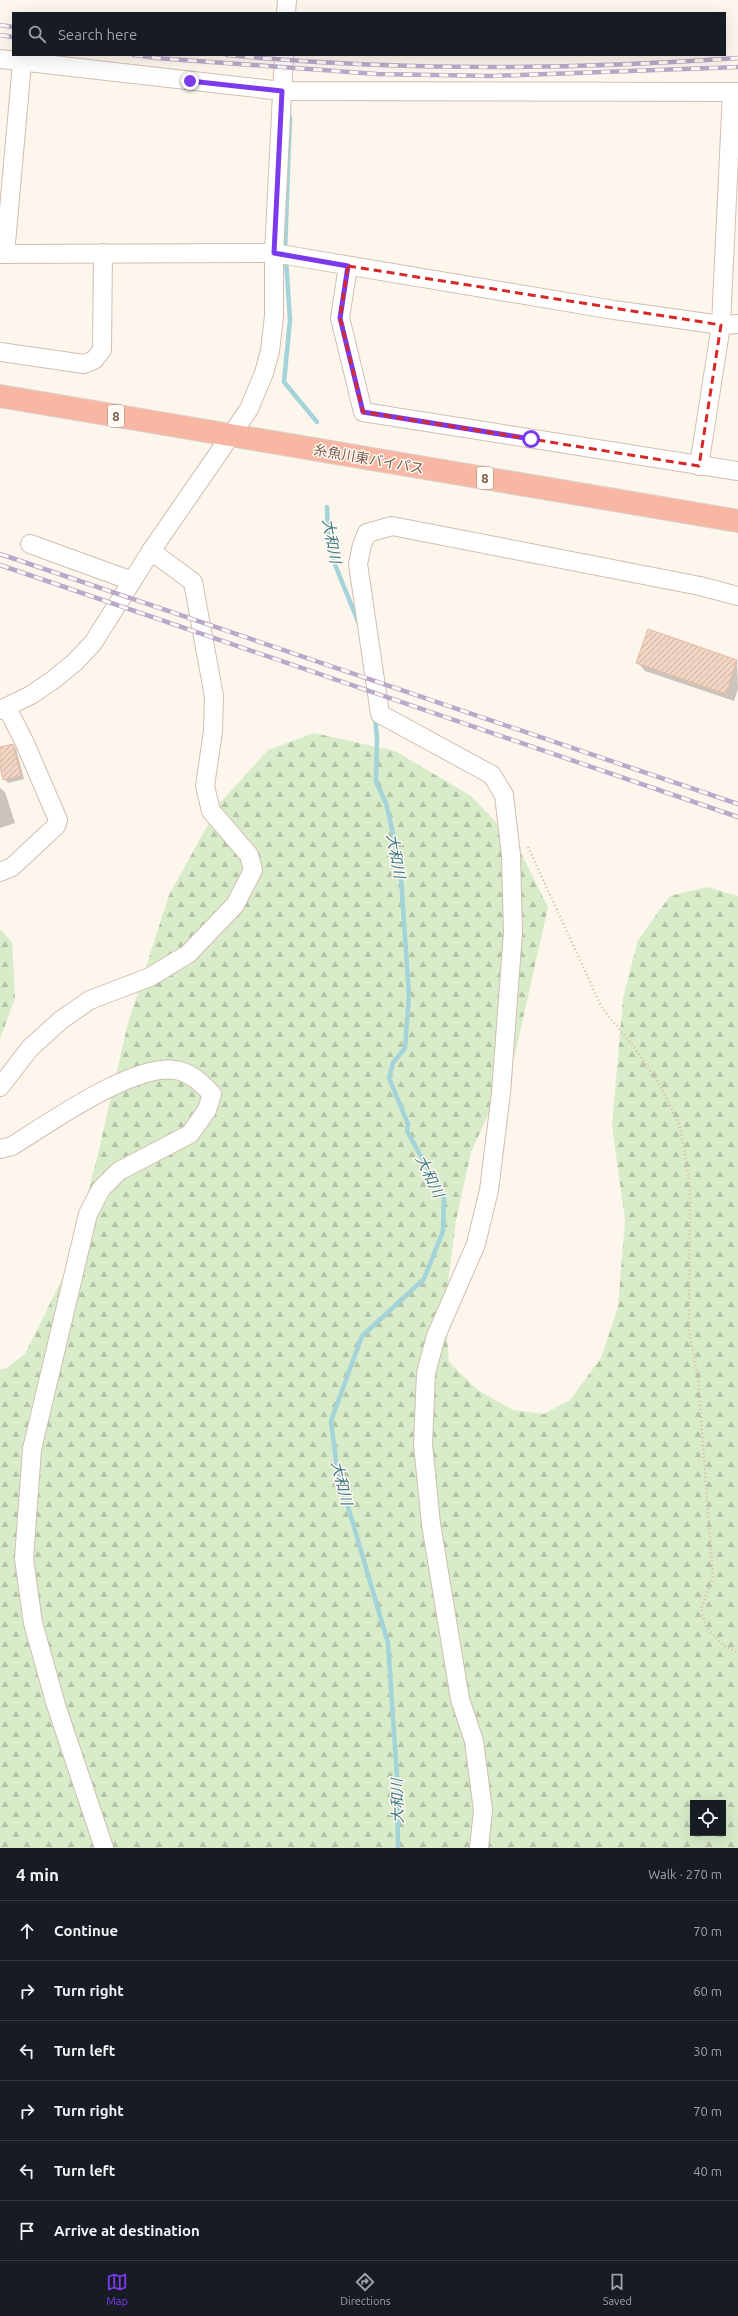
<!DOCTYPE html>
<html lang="en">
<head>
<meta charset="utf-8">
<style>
	:root { --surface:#171b24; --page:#20242c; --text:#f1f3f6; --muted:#9ea1a6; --line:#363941; --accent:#7c3aed }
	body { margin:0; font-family:Ubuntu,"Noto Sans JP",sans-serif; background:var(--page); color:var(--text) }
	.controls { position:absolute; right:12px; bottom:12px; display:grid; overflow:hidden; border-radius:0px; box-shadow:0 4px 16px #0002 }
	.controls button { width:36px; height:36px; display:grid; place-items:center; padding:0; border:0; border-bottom:1px solid var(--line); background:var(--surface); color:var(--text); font:20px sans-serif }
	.stop { position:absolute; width:12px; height:12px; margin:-9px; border:3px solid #7c3aed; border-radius:50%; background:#fff }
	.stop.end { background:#7c3aed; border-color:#fff; box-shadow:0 1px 4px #0008 }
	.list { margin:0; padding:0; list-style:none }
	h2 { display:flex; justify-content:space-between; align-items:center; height:52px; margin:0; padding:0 16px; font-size:17px }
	h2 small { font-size:13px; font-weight:400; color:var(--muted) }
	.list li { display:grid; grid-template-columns:26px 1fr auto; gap:12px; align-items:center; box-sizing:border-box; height:60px; padding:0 16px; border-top:1px solid var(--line) }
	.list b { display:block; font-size:15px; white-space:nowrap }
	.list em { font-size:13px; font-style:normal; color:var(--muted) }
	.icon { flex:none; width:22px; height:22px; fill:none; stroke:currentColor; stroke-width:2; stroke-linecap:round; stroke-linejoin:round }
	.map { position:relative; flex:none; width:738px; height:1848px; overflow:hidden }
	.search { position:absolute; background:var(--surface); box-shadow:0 4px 16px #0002; left:12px; right:12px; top:12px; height:44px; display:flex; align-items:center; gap:10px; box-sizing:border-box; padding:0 14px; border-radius:0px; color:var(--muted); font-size:15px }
	.sheet { height:412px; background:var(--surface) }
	nav { display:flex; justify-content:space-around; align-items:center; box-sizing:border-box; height:56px; border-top:1px solid var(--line); background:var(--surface); font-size:11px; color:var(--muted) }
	nav a { display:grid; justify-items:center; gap:2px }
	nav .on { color:var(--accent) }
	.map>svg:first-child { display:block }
</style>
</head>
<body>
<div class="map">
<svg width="738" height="1848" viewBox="0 0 738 1848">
	<defs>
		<pattern id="forest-firs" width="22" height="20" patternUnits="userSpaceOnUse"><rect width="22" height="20" fill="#d8ecc9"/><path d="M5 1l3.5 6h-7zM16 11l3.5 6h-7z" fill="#b4c2a5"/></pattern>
		<pattern id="building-hatch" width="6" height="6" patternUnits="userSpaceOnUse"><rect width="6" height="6" fill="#f3d5c3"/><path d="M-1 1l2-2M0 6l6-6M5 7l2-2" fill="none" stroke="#cab0a1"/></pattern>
	</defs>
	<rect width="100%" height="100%" fill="#fdf6ec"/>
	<!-- forest -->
	<g fill="url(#forest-firs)" fill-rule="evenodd">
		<path d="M314 733 395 751 471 796 516 843 548 907 514 1059 471 1152 456 1221 445 1306 449 1362 479 1391 513 1410 544 1414 570 1400 601 1358 618 1307 625 1220 612 1126 623 998 638 940 670 896 707 887 738 896V1848H0V1369H5L25 1354 68 1267 97 1158 128 1023 169 895 220 803 268 750ZM693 1803H723V1833H693Z"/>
		<path d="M0 929 12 942 15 998 0 1039Z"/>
	</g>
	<!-- shadow -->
	<g fill="#0003">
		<path d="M649 631 737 661 738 689 734 701 645 671 638 663Z"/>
		<path d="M13 745 16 749 24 779 8 783 4 779 0 762V748Z"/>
		<path d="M0 788 5 792 15 823 0 828Z"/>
	</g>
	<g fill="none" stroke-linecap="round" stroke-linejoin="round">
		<!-- stream -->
		<g stroke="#a5d3da" stroke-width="4.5">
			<path d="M285 251 290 117 287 112"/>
			<path d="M286 259 290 320 284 382 317 422"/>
			<path d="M327 507 328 539 336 567 359 624"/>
			<path d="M375 716 377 739 376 782 386 803 400 864 409 995 405 1048 393 1063 389 1078 408 1124 407 1131 444 1198 443 1231 424 1279 362 1336 331 1421 337 1469 388 1643 397 1777 398 1848"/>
		</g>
	</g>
	<!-- building -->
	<g fill="url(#building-hatch)" stroke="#e6bba3">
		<path d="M648 629 737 660 726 694 636 663Z"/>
		<path d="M13 744 21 776 3 780 0 767V747Z"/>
	</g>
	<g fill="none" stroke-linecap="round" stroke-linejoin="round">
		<!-- minor casing -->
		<g stroke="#d1beb0" stroke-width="20">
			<g id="minor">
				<path d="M286 13 287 0"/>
				<path d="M0 59 282 91 738 92"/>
				<path d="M0 254 274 253 614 310 721 325 738 324"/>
				<path d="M5 254 22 63"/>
				<path d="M348 266 340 318 363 412 738 471"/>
				<path d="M0 352 84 364 94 360 102 350 103 253"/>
				<path d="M699 466 721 325 732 92"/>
				<path d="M30 544 132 581"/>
				<path d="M0 710 31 695 53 680 75 662 93 643 151 551 249 409 264 373 270 351 274 316V253L284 55"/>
				<path d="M0 872 12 867 56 826 58 820 24 741 7 708"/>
				<path d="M0 1087 30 1048 61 1020 90 1000 150 977 188 954 235 905 253 870 249 855 211 811 205 786 213 731 214 696 193 582 151 551"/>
				<path d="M0 1149 12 1146C48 1124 138 1059 180 1071 194 1075 202 1084 212 1094L207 1110 190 1134 119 1171 101 1189 88 1214 32 1449 24 1559 33 1623 56 1705 104 1848"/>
				<path d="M479 1848 483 1810 474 1741 460 1699 431 1524 423 1444 426 1373 436 1336 476 1244 489 1190 501 1093 513 932 511 855 504 795 492 775 380 714 358 564 362 545 367 533 392 526 700 586 738 596"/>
			</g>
		</g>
		<!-- highway casing -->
		<g stroke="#dad1cd" stroke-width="24">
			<path id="highway" d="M0 396 738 521"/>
		</g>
		<!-- path -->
		<path stroke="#d9b8a5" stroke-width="2.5" stroke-dasharray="1 3" stroke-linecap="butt" d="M528 847 602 1008 634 1047 661 1087 680 1126 690 1185 689 1331 698 1378 713 1577 701 1609 706 1627 723 1645 738 1653"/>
		<!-- minor -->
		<use href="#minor" stroke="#fff" stroke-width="18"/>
		<!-- highway -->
		<use href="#highway" stroke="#f7b7a3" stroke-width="22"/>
		<!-- rail casing -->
		<g stroke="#b9a8c9" stroke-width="4.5">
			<g id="rail">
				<path d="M0 25 13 27"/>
				<path d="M0 35 13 37"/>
				<path d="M134 55 156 58 377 74 492 76 738 67"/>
				<path d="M227 55C396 71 568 70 738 58"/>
				<path d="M0 554 738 804"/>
				<path d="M0 565 738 817"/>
			</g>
		</g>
		<!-- rail -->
		<use href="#rail" stroke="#fffaf3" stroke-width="3" stroke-dasharray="9" stroke-linecap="butt"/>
	</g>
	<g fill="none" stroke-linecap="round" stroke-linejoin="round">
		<!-- route -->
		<path stroke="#7c3aed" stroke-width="5" d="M190 81 282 91 274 253 348 266 340 318 363 412 531 439"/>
	</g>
	<!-- marked area -->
	<path fill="none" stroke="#d62828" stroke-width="3" stroke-dasharray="8 5" stroke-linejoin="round" d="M348 266 721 325 699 466 363 412 340 318Z"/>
	<g text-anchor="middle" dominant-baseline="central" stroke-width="3" stroke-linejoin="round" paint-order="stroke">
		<!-- shield labels -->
		<g fill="#fffaf3" stroke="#a28b7f" stroke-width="1">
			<rect x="108" y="405" width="16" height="22" rx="3"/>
			<rect x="477" y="467" width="16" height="22" rx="3"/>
		</g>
		<g font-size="13" font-weight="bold" fill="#7a5c4d">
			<text x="116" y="416">8</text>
			<text x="485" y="478">8</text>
		</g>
		<!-- street labels -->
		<g font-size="14" fill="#7a5c4d" stroke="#fffaf3">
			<text transform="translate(369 459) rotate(10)">糸魚川東バイパス</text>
		</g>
		<!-- water labels -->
		<g font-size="15" font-style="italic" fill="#437c86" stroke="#fffaf3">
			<text transform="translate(332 541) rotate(80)">大和川</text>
			<text transform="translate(396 856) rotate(80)">大和川</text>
			<text transform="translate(430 1176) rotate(64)">大和川</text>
			<text transform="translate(342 1483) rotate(76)">大和川</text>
			<text transform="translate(397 1801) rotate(-91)">大和川</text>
		</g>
	</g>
</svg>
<div class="controls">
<button><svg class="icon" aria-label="locate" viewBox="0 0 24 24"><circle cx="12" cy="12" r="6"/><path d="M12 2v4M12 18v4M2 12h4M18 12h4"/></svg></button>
</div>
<div class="stop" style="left:531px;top:439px"></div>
<div class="stop end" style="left:190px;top:81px"></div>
<div class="search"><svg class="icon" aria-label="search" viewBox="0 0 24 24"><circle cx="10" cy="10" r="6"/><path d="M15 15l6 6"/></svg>Search here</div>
</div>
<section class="sheet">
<h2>4 min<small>Walk · 270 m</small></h2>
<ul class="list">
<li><svg class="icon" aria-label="ahead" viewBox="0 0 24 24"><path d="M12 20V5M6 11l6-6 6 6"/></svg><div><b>Continue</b></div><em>70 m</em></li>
<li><svg class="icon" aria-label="right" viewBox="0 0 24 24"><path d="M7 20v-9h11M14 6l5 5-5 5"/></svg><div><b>Turn right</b></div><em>60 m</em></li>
<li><svg class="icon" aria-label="left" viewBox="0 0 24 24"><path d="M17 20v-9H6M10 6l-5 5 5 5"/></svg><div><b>Turn left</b></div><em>30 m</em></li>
<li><svg class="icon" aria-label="right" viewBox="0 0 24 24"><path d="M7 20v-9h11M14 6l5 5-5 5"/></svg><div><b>Turn right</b></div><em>70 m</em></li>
<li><svg class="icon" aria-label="left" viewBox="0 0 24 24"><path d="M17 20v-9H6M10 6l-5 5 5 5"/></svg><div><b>Turn left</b></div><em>40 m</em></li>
<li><svg class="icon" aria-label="arrive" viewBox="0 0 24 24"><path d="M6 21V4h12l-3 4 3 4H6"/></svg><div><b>Arrive at destination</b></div></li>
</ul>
</section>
<nav>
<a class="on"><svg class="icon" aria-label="map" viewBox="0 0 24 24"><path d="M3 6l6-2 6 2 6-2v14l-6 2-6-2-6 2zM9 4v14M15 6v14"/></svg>Map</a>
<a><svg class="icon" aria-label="directions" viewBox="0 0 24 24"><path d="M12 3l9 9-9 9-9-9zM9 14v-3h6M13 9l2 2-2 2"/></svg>Directions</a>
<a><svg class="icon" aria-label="saved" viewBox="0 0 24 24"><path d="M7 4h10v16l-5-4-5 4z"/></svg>Saved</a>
</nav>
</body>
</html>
